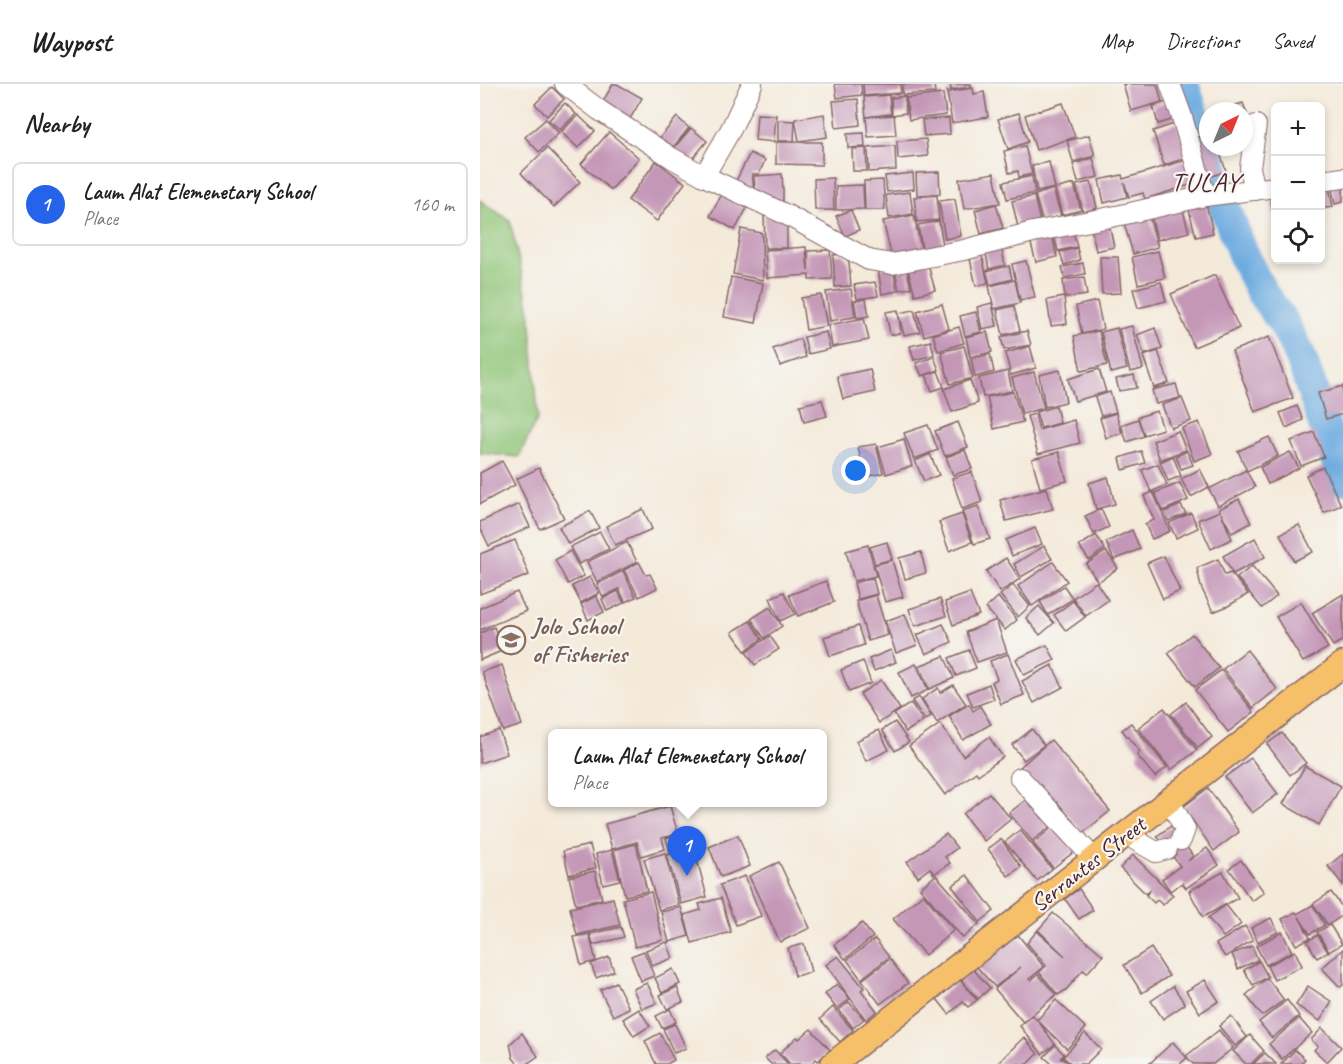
<!DOCTYPE html>
<html lang="en">
<head>
<meta charset="utf-8">
<style>
	:root { --surface:#fff; --page:#f6f6f6; --text:#222; --muted:#767676; --line:#e0e0e0; --accent:#2563eb }
	body { margin:0; font-family:Caveat,sans-serif; background:var(--page); color:var(--text) }
	.controls { position:absolute; right:18px; top:18px; display:grid; overflow:hidden; border-radius:9px; box-shadow:0 3px 9px #0003 }
	.controls button { width:54px; height:54px; display:grid; place-items:center; padding:0; border:0; border-bottom:2px solid var(--line); background:var(--surface); color:var(--text); font:30px sans-serif }
	.compass { position:absolute; left:719px; top:18px; width:54px; height:54px; border-radius:50%; background:var(--surface); box-shadow:0 3px 9px #0003; rotate:43deg }
	.you { position:absolute; left:376px; top:387px; width:21px; height:21px; margin:-15px; border:4px solid #fff; border-radius:50%; background:#1a73e8; box-shadow:0 0 0 9px #1a73e833 }
	.badge { display:grid; place-items:center; width:39px; height:39px; border-radius:50%; background:var(--accent); color:#fff; font-size:20px; font-weight:700 }
	.pin { position:absolute; translate:-50% -50px; filter:drop-shadow(0 2px 3px #0008) }
	.pin::after { content:''; position:absolute; top:32px; width:21px; height:18px; background:inherit; clip-path:polygon(0 0,100% 0,50% 100%) }
	.popup { position:absolute; left:68px; top:645px; width:279px; height:78px; box-sizing:border-box; display:grid; place-content:center; border-radius:9px; background:var(--surface); filter:drop-shadow(0 2px 4px #0005); font-size:20px; white-space:nowrap; color:var(--muted) }
	.popup b { font-size:22px; color:var(--text) }
	.popup::after { content:''; position:absolute; left:50%; top:100%; margin-left:-12px; border:12px solid transparent; border-top-color:var(--surface) }
	.list { margin:0; padding:0; list-style:none }
	h2 { display:flex; justify-content:space-between; align-items:center; height:78px; margin:0; padding:0 24px; font-size:26px }
	h2 small { font-size:20px; font-weight:400; color:var(--muted) }
	.list li { display:grid; grid-template-columns:39px 1fr auto; gap:18px; align-items:center; box-sizing:border-box; height:84px; margin:0 12px 12px; padding:0 12px; border:2px solid var(--line); border-radius:9px }
	.list b { display:block; font-size:22px; white-space:nowrap }
	.list p { margin:0; font-size:20px; white-space:nowrap; color:var(--muted) }
	.list em { font-size:20px; font-style:normal; color:var(--muted) }
	.icon { flex:none; width:33px; height:33px; fill:none; stroke:currentColor; stroke-width:2; stroke-linecap:round; stroke-linejoin:round }
	.map { position:relative; flex:none; width:863px; height:980px; overflow:hidden }
	header { display:flex; align-items:center; gap:36px; box-sizing:border-box; height:84px; padding:0 30px; background:var(--surface); border-bottom:2px solid var(--line) }
	header strong { font-size:28px }
	nav { display:flex; gap:33px; margin-inline-start:auto; font-size:21px }
	main { display:flex }
	aside { flex:1; background:var(--surface) }
	.map>svg:first-child { display:block }
</style>
</head>
<body>
<header>
<strong>Waypost</strong>
<nav><a>Map</a><a>Directions</a><a>Saved</a></nav>
</header>
<main>
<aside>
<h2>Nearby<small></small></h2>
<ul class="list">
<li><span class="badge">1</span><div><b>Laum Alat Elemenetary School</b><p>Place</p></div><em>160 m</em></li>
</ul>
</aside>
<div class="map">
<svg width="863" height="980" viewBox="0 0 863 980">
	<rect width="100%" height="100%" fill="#f6f6f2"/>
	<filter id="ink" filterUnits="userSpaceOnUse"><feTurbulence type="fractalNoise" baseFrequency=".0167" numOctaves="2"/><feDisplacementMap in="SourceGraphic" scale="12" xChannelSelector="R" yChannelSelector="G"/><feConvolveMatrix kernelMatrix="1 2 1 2 8 2 1 2 1" color-interpolation-filters="sRGB"/></filter>
	<filter id="wash" filterUnits="userSpaceOnUse"><feTurbulence type="fractalNoise" baseFrequency=".008" numOctaves="4" result="noise"/><feDisplacementMap in="SourceGraphic" scale="24" xChannelSelector="R" yChannelSelector="G"/><feGaussianBlur stdDeviation="1.35" result="paint"/><feColorMatrix in="noise" values="0 0 0 0 0 0 0 0 0 0 0 0 0 0 0 0 0 1.4 0 .05"/><feComposite in="paint" operator="in"/></filter>
	<g filter="url(#wash)">
		<rect width="100%" height="100%" fill="#f4eada"/>
		<!-- green -->
		<path fill="#90c577" stroke="#6d7251" stroke-width="1.5" d="M0 116 30 137 50 227 58 333 39 373 0 369Z"/>
		<g fill="none" stroke-linecap="round" stroke-linejoin="round">
			<!-- river -->
			<path stroke="#6eace0" stroke-width="32" d="M703 0 747 129 765 175 782 209 803 238 821 274 863 395"/>
		</g>
		<g id="blocks">
			<!-- building -->
			<g fill="#c497b7">
				<path d="M133 0H137L162 14 147 40 119 24Z"/>
				<path d="M355 0H381L382 11 357 14Z"/>
				<path d="M383 0H420L421 9 384 12Z"/>
				<path d="M422 0H454L455 9 423 11Z"/>
				<path d="M470 0H491V3L471 6Z"/>
				<path d="M643 0H677L682 18 651 27Z"/>
				<path d="M72 3 84 15 67 32 55 20Z"/>
				<path d="M493 4 494 10 504 8 508 33 472 39 467 8Z"/>
				<path d="M463 10 466 31 429 36 426 14Z"/>
				<path d="M409 11 411 30 386 33 384 13Z"/>
				<path d="M425 12 426 29 412 31 411 14Z"/>
				<path d="M378 15 380 41 356 44 353 17Z"/>
				<path d="M693 16 698 34 678 40 673 22Z"/>
				<path d="M85 19 96 30 80 46 69 36Z"/>
				<path d="M583 19 595 53 556 66 545 31Z"/>
				<path d="M763 19 768 33 764 34V27H735Z"/>
				<path d="M539 29 548 58 528 65 518 35Z"/>
				<path d="M277 30 296 31 294 58 275 56Z"/>
				<path d="M344 30 347 53 319 57 315 35Z"/>
				<path d="M98 31 115 47 98 64 81 48Z"/>
				<path d="M414 31 416 51 388 53 386 33Z"/>
				<path d="M197 33 209 44 191 66 178 56Z"/>
				<path d="M469 34 470 50 444 52 442 36Z"/>
				<path d="M66 35 79 49 59 68 45 53Z"/>
				<path d="M298 36 315 37 314 57H298Z"/>
				<path d="M697 39 709 73 684 81 673 47Z"/>
				<path d="M211 44 227 57 210 78 194 64Z"/>
				<path d="M129 48 159 74 131 106 101 80Z"/>
				<path d="M384 49 385 63 368 64 367 50Z"/>
				<path d="M728 50V63H738L746 87 725 95 712 55Z"/>
				<path d="M609 51 615 72 593 78 587 57Z"/>
				<path d="M446 55 448 72 418 75 417 57Z"/>
				<path d="M296 58H342V81L296 80Z"/>
				<path d="M415 62 416 86 389 88 388 64Z"/>
				<path d="M545 62 552 90 539 93 538 87 529 89 524 67Z"/>
				<path d="M67 64 100 98 74 123 41 89Z"/>
				<path d="M386 64 387 87H373L372 65Z"/>
				<path d="M270 69 285 76 279 90H272L274 106 256 97Z"/>
				<path d="M613 74 618 93 598 98 593 80Z"/>
				<path d="M709 75 716 99 665 115 663 109 649 113 644 98 647 113 624 119 619 96 642 91 643 95Z"/>
				<path d="M176 77 205 99 177 137 148 116Z"/>
				<path d="M569 78 575 104 557 108 552 82Z"/>
				<path d="M459 88 460 110 437 111 436 89Z"/>
				<path d="M433 89 434 105 407 108 405 92Z"/>
				<path d="M514 89 520 119 484 125 479 95Z"/>
				<path d="M302 90 303 106V123L275 108 274 92Z"/>
				<path d="M552 92 555 109 527 115 523 98Z"/>
				<path d="M353 94 354 126H335L334 95Z"/>
				<path d="M403 96 405 126H385L384 97Z"/>
				<path d="M611 98 617 124 603 128 596 101Z"/>
				<path d="M863 98V118L855 120 851 101Z"/>
				<path d="M594 100 601 126 582 131 575 105Z"/>
				<path d="M383 101 384 125 356 126V102Z"/>
				<path d="M849 103 853 123 840 125V105Z"/>
				<path d="M573 105 581 132 562 137 555 111Z"/>
				<path d="M430 108 433 130 409 134 406 111Z"/>
				<path d="M242 110 267 124 255 146 230 132Z"/>
				<path d="M795 110V136H794L790 111Z"/>
				<path d="M457 111 459 136 437 138 434 113Z"/>
				<path d="M554 112 560 138 538 143 532 117Z"/>
				<path d="M475 115 481 152 465 155 459 117Z"/>
				<path d="M726 118 733 149 716 153 708 122Z"/>
				<path d="M516 120 523 144 501 150 495 126Z"/>
				<path d="M702 123 709 148 677 156 671 131Z"/>
				<path d="M371 126 379 146 365 152 356 132Z"/>
				<path d="M434 131 441 164 411 170 403 137Z"/>
				<path d="M284 132H307V164H285Z"/>
				<path d="M669 132 678 163 653 170 644 139Z"/>
				<path d="M459 137 463 161 442 165 438 141Z"/>
				<path d="M629 139 634 163 616 167 611 143Z"/>
				<path d="M261 145 282 149 283 196 253 190Z"/>
				<path d="M593 147 597 163 578 167 574 152Z"/>
				<path d="M572 151 577 173 556 178 550 156Z"/>
				<path d="M521 161 525 181 509 185 505 165Z"/>
				<path d="M326 163 328 187V167L350 166 352 195 329 196V191L287 194 285 166Z"/>
				<path d="M597 164 600 176 584 181 580 168Z"/>
				<path d="M678 167 685 194 658 200 652 173Z"/>
				<path d="M363 170 369 178 371 202 355 203 353 171Z"/>
				<path d="M502 172 508 199 496 202 490 175Z"/>
				<path d="M620 173H638L641 209 622 210Z"/>
				<path d="M447 177 455 206 435 211 427 182Z"/>
				<path d="M546 177 555 213 540 216 532 180Z"/>
				<path d="M603 179 605 190 585 194 582 183Z"/>
				<path d="M529 182 532 195 510 201 506 187Z"/>
				<path d="M413 183 417 207 402 210 398 185Z"/>
				<path d="M427 185 431 204 419 206 415 187Z"/>
				<path d="M735 191 759 244 714 263 691 210Z"/>
				<path d="M251 193 283 199 276 239 244 233Z"/>
				<path d="M604 193 607 211 585 214 583 196Z"/>
				<path d="M535 196 540 219 514 225 509 202Z"/>
				<path d="M395 198 398 212 377 215 374 201Z"/>
				<path d="M681 198 686 217 658 224 653 205Z"/>
				<path d="M371 205 375 233 350 237 346 208Z"/>
				<path d="M341 211 347 242 326 246 321 214Z"/>
				<path d="M584 213 587 240 571 242 567 216Z"/>
				<path d="M386 215 389 232 377 234 374 217Z"/>
				<path d="M617 217 623 245 602 250 596 222Z"/>
				<path d="M512 219 517 242 502 245 497 223Z"/>
				<path d="M462 220 469 245 444 252 437 227Z"/>
				<path d="M534 222 540 247 523 251 517 226Z"/>
				<path d="M418 226 421 249 410 251 406 228Z"/>
				<path d="M434 226 440 248 424 251 418 229Z"/>
				<path d="M496 228 501 248 485 252 480 232Z"/>
				<path d="M384 234 389 256 352 263 348 241Z"/>
				<path d="M652 242 663 285 650 288 639 245Z"/>
				<path d="M479 243 484 259 458 267 453 251Z"/>
				<path d="M637 244 647 285 631 289 621 248Z"/>
				<path d="M675 244 682 265 664 271 657 251Z"/>
				<path d="M547 247 551 261 524 266 521 253Z"/>
				<path d="M619 247 627 281 601 287 594 252Z"/>
				<path d="M346 248 350 265 328 270 324 253Z"/>
				<path d="M507 248 512 268 490 273 486 253Z"/>
				<path d="M789 253 813 314 775 328 752 267Z"/>
				<path d="M320 255 326 273 300 282 293 265Z"/>
				<path d="M451 257 454 271 434 276 430 262Z"/>
				<path d="M484 262 493 294 470 300 461 268Z"/>
				<path d="M550 262 556 284 531 291 525 269Z"/>
				<path d="M678 267 689 299 674 304 663 272Z"/>
				<path d="M510 270 514 288 495 293 491 275Z"/>
				<path d="M454 273 459 286 442 292 436 279Z"/>
				<path d="M390 285 395 308 363 315 357 292Z"/>
				<path d="M619 285 626 308 595 317 588 295Z"/>
				<path d="M580 286 586 318 565 323 559 291Z"/>
				<path d="M458 287 464 303 452 307 446 291Z"/>
				<path d="M528 287 532 307 503 313 499 294Z"/>
				<path d="M554 288 564 324 542 330 532 294Z"/>
				<path d="M654 291 657 304 639 307 636 295Z"/>
				<path d="M490 296 498 319 472 328 464 305Z"/>
				<path d="M696 300 700 314 676 320 672 306Z"/>
				<path d="M863 302V330L846 335 838 309Z"/>
				<path d="M533 308 543 338 514 345 507 313Z"/>
				<path d="M630 308 636 328 621 332 615 313Z"/>
				<path d="M702 314 711 337 691 344 682 321Z"/>
				<path d="M342 316 347 332 324 338 320 321Z"/>
				<path d="M576 322 580 339 561 344 556 328Z"/>
				<path d="M817 322 823 336 806 344 800 329Z"/>
				<path d="M677 327 683 345 664 351 658 333Z"/>
				<path d="M636 329 642 349 626 354 620 334Z"/>
				<path d="M555 330 559 346 594 336 600 359 558 370 547 332Z"/>
				<path d="M658 335 664 352 647 358 641 341Z"/>
				<path d="M478 338 488 363 465 372 455 347Z"/>
				<path d="M719 338 732 370 714 377 702 344Z"/>
				<path d="M448 341 458 366 434 375 424 349Z"/>
				<path d="M698 347 706 366 680 376 673 357Z"/>
				<path d="M834 348 844 373 821 382 811 357Z"/>
				<path d="M789 353 798 372 767 387 758 367Z"/>
				<path d="M424 355 432 382 406 390 398 363Z"/>
				<path d="M396 360 403 389 385 393 378 363Z"/>
				<path d="M485 366 492 385 473 391 466 373Z"/>
				<path d="M661 367 665 379 643 386 640 374Z"/>
				<path d="M707 367 713 381 701 385 696 372Z"/>
				<path d="M579 368 587 397 560 404 552 375Z"/>
				<path d="M810 368 819 384 788 400 780 383Z"/>
				<path d="M450 370 459 391 444 397 435 377Z"/>
				<path d="M693 372 701 392 688 397 680 378Z"/>
				<path d="M22 377 35 401 0 420V389Z"/>
				<path d="M678 380 687 401 671 408 662 386Z"/>
				<path d="M843 383 861 421 844 429 826 391Z"/>
				<path d="M59 384 84 434 60 445 36 395Z"/>
				<path d="M720 385 729 403 711 413 701 395Z"/>
				<path d="M766 386 775 403 738 422 729 405Z"/>
				<path d="M492 388 502 418 482 425 472 394Z"/>
				<path d="M628 393 635 420 616 425 609 399Z"/>
				<path d="M700 399 708 416 683 427 675 409Z"/>
				<path d="M567 404 573 425 526 437 520 416Z"/>
				<path d="M673 408 690 447 672 455 665 440 674 436 664 412Z"/>
				<path d="M759 415 771 439 752 449 741 429 752 455 731 465 718 436 740 427 739 425Z"/>
				<path d="M39 420 50 443 9 462 0 443V438Z"/>
				<path d="M701 421 706 430 688 437 684 428Z"/>
				<path d="M498 422 510 455 494 460 482 427Z"/>
				<path d="M163 425 172 445 135 461 126 442Z"/>
				<path d="M621 425 629 443 614 450 605 432Z"/>
				<path d="M110 427 119 444 88 460 79 443Z"/>
				<path d="M711 429 718 444 696 454 689 439Z"/>
				<path d="M482 430 492 458 469 467 459 438Z"/>
				<path d="M819 441 833 468 814 477 800 450Z"/>
				<path d="M555 444 562 460 532 472 526 456Z"/>
				<path d="M652 446 660 465 634 476 626 458Z"/>
				<path d="M120 448 129 465 99 480 90 463Z"/>
				<path d="M616 451 625 465 609 476 599 462Z"/>
				<path d="M775 454 785 473 753 490 743 472Z"/>
				<path d="M35 456 49 491 0 510V470Z"/>
				<path d="M147 458 157 478 117 498 107 478Z"/>
				<path d="M407 458 412 475 395 480 390 463Z"/>
				<path d="M388 461 396 492 374 497 366 467Z"/>
				<path d="M564 462 572 475 541 493 534 480Z"/>
				<path d="M90 467 104 492 88 500 75 476Z"/>
				<path d="M626 467 638 484 618 498 606 480Z"/>
				<path d="M441 468 446 489 425 495 419 474Z"/>
				<path d="M684 472 700 507 683 515 667 479Z"/>
				<path d="M526 474 540 495 520 508 506 487Z"/>
				<path d="M738 475 745 491 751 489 768 510 748 522 733 528 721 503 717 484Z"/>
				<path d="M412 476 423 513 405 518 394 481Z"/>
				<path d="M159 478 166 491 170 490 177 504 159 513 144 486Z"/>
				<path d="M573 478 587 497 552 522 538 502Z"/>
				<path d="M772 482 797 512 782 524 757 494Z"/>
				<path d="M143 487 156 513 145 518 139 505 123 513 117 500Z"/>
				<path d="M110 493 119 509 101 519 92 502Z"/>
				<path d="M393 494 397 510 378 515 374 499Z"/>
				<path d="M346 497 354 518 318 532 309 511Z"/>
				<path d="M616 498 628 516 606 532 593 514Z"/>
				<path d="M533 501 550 522 538 533 520 511Z"/>
				<path d="M584 502 593 515 568 531 560 518Z"/>
				<path d="M138 507 144 519 127 527 122 515Z"/>
				<path d="M37 508 46 527 0 546V524Z"/>
				<path d="M304 508 315 530 300 537 290 514Z"/>
				<path d="M490 509 499 531 473 541 465 518Z"/>
				<path d="M863 510V556L853 562 832 529Z"/>
				<path d="M396 511 408 551 388 557 376 517Z"/>
				<path d="M116 512 124 528 108 536 101 520Z"/>
				<path d="M518 513 537 536 525 546 506 524Z"/>
				<path d="M460 515 466 532 435 542 429 525Z"/>
				<path d="M593 517 605 533 586 547 574 531Z"/>
				<path d="M821 518 848 564 823 578 796 533Z"/>
				<path d="M559 522 574 539 560 551 546 534Z"/>
				<path d="M290 523 302 542 284 554 271 535Z"/>
				<path d="M425 530 437 561 416 569 405 537Z"/>
				<path d="M516 536 527 568 497 578 486 548Z"/>
				<path d="M270 537 282 555 265 567 252 548Z"/>
				<path d="M463 540 472 558 446 570 437 551Z"/>
				<path d="M378 542 384 561 350 572 344 553Z"/>
				<path d="M14 543 24 566 0 576V549Z"/>
				<path d="M712 550 739 584 715 603 688 569Z"/>
				<path d="M290 552 299 565 275 581 266 568Z"/>
				<path d="M567 561 575 576 544 591 536 575Z"/>
				<path d="M411 566 416 578 394 587 389 575Z"/>
				<path d="M489 566 496 584 476 592 469 574Z"/>
				<path d="M767 566 797 605 773 624 743 585Z"/>
				<path d="M528 570 544 611 521 620 512 598 517 595 510 577Z"/>
				<path d="M464 572 474 594 449 605 439 582Z"/>
				<path d="M383 577 391 599 369 608 361 586Z"/>
				<path d="M436 580 448 606 431 614 419 588Z"/>
				<path d="M22 581 42 641 23 647 2 588Z"/>
				<path d="M572 581 583 603 554 619 542 597Z"/>
				<path d="M741 586 774 628 748 648 715 606Z"/>
				<path d="M401 596 420 625 399 639 380 610Z"/>
				<path d="M509 600 514 615 493 623 487 609Z"/>
				<path d="M473 601 486 620 457 639 442 615 458 604 460 609Z"/>
				<path d="M439 613 451 632 445 636 432 617Z"/>
				<path d="M706 618 732 653 718 664 691 630Z"/>
				<path d="M431 619 443 637 426 648 414 630Z"/>
				<path d="M489 620 493 627 500 622 511 640 483 656 469 632Z"/>
				<path d="M684 624 717 666 691 686 658 644Z"/>
				<path d="M415 638 429 658 415 667 402 646Z"/>
				<path d="M651 639 687 683 675 693 657 671 660 668 642 646Z"/>
				<path d="M460 640 483 672 509 653 523 673 498 691 496 688 465 711 429 662Z"/>
				<path d="M552 645 564 661 544 676 532 661Z"/>
				<path d="M19 646 27 670 0 679V653Z"/>
				<path d="M399 646 409 666 386 677 376 657Z"/>
				<path d="M802 649 826 679 810 691 787 660Z"/>
				<path d="M571 656 630 727 603 749 577 718 573 721 540 683Z"/>
				<path d="M771 674 798 710 772 729 745 693Z"/>
				<path d="M825 682 861 702 839 741 803 720Z"/>
				<path d="M728 704 759 748 734 767 703 723Z"/>
				<path d="M509 709 531 735 504 757 483 730Z"/>
				<path d="M547 715 563 735 567 732 574 740 552 757 529 729Z"/>
				<path d="M190 722 198 750 182 754 185 765 161 772 157 758 132 765 125 740Z"/>
				<path d="M575 741 595 767 573 784 553 759Z"/>
				<path d="M691 742 713 772 708 777 727 764 739 781 706 804 702 799 690 807 682 795 700 782 677 752Z"/>
				<path d="M540 746 572 785 557 797 525 758Z"/>
				<path d="M208 748 212 762 190 768 186 754Z"/>
				<path d="M466 750 477 764 465 773 470 779 454 790 450 784 438 793 427 778Z"/>
				<path d="M258 751 270 782 241 793 229 763Z"/>
				<path d="M521 755 541 783 528 792 508 765Z"/>
				<path d="M156 760 167 807 145 812 134 766Z"/>
				<path d="M110 761 116 784 89 791 83 767Z"/>
				<path d="M214 764 227 813 201 820 187 771Z"/>
				<path d="M132 766 140 796 123 800 116 770Z"/>
				<path d="M185 769 199 821 179 826 164 775Z"/>
				<path d="M863 770V801L848 782Z"/>
				<path d="M653 771 693 811 683 821 677 816 674 819 666 811 671 805 666 810 640 784Z"/>
				<path d="M761 776 784 808 772 817 749 785Z"/>
				<path d="M299 778 330 844 300 858 269 792Z"/>
				<path d="M115 787 122 815 96 821 89 793Z"/>
				<path d="M743 788 758 814 723 833 709 807Z"/>
				<path d="M456 791 499 840 483 854 440 804Z"/>
				<path d="M487 791 514 827 500 838 472 802Z"/>
				<path d="M265 792 281 832 256 841 240 801Z"/>
				<path d="M599 805 613 826 599 835 585 815Z"/>
				<path d="M171 808 183 856 155 863 143 815Z"/>
				<path d="M851 808 863 824V831L848 841 833 820Z"/>
				<path d="M443 810 474 846 445 871 413 835Z"/>
				<path d="M133 814 140 841 97 851 90 824Z"/>
				<path d="M241 814 251 848 212 859 204 831 221 826 219 820Z"/>
				<path d="M746 821 761 840 743 853 728 834Z"/>
				<path d="M833 821 845 841 830 850 819 833 830 854 816 861 802 835 816 828 817 830Z"/>
				<path d="M201 823 209 852 189 858 181 828Z"/>
				<path d="M573 829 623 871 607 889 603 886 586 906 578 911 559 888 566 882 547 859 557 847 585 872 558 846Z"/>
				<path d="M791 834 798 848 778 858 771 844Z"/>
				<path d="M382 839 393 853 365 875 354 861Z"/>
				<path d="M850 841 862 860 849 868 837 848Z"/>
				<path d="M765 842 773 856 745 873 736 860Z"/>
				<path d="M141 843 144 853 113 861 110 850Z"/>
				<path d="M802 848 812 868 786 881 776 862Z"/>
				<path d="M109 850 116 877 101 881 94 853Z"/>
				<path d="M538 851 564 883 549 895 551 896 558 890 576 911 543 938 515 905 541 883 515 903 496 882 522 861 523 863Z"/>
				<path d="M838 851 848 868 837 874 827 857Z"/>
				<path d="M395 855 409 873 381 895 367 876Z"/>
				<path d="M187 858 193 874 172 882 166 866Z"/>
				<path d="M324 860 331 888 315 892 308 864Z"/>
				<path d="M772 862 778 876 758 885 752 870Z"/>
				<path d="M671 864 689 892 662 909 644 881Z"/>
				<path d="M863 865V901L860 903 842 884Z"/>
				<path d="M164 867 174 892 161 897 151 872Z"/>
				<path d="M815 867 822 882 794 896 787 882Z"/>
				<path d="M358 872 384 904 381 906 397 927 386 936 346 881Z"/>
				<path d="M129 873 134 887 116 894 111 880Z"/>
				<path d="M410 875 428 899 400 920 382 896Z"/>
				<path d="M779 877 788 893 773 901 764 886Z"/>
				<path d="M193 885 200 900 182 909 175 894Z"/>
				<path d="M493 885 510 904 498 915 481 896Z"/>
				<path d="M787 894 804 916 782 932 766 911Z"/>
				<path d="M480 896 497 916 488 923 483 918 469 930 457 915Z"/>
				<path d="M725 896 739 917 720 929 706 907Z"/>
				<path d="M136 898 149 924 133 932 120 906Z"/>
				<path d="M167 899 177 919 162 925 153 905Z"/>
				<path d="M357 900 370 915 357 925 345 910Z"/>
				<path d="M693 902 705 920 683 935 671 917Z"/>
				<path d="M828 902 852 918 840 937 816 921Z"/>
				<path d="M197 903 203 918 187 925 180 911Z"/>
				<path d="M576 916 606 944 587 965 558 937 575 960 562 970 540 942 553 931 557 936Z"/>
				<path d="M807 916 819 932 792 954 779 938Z"/>
				<path d="M369 918 384 935 373 944 359 926Z"/>
				<path d="M353 923 373 946 360 958 340 935Z"/>
				<path d="M159 925 170 942 154 952 143 935Z"/>
				<path d="M190 925 196 938 182 944 176 932Z"/>
				<path d="M751 932 767 953 755 962 739 942Z"/>
				<path d="M819 934 832 949 802 975 789 960Z"/>
				<path d="M195 940 206 964 194 969 183 945Z"/>
				<path d="M842 944 861 963 847 978 834 966 838 962 831 956Z"/>
				<path d="M331 945 350 966 338 977 336 975 331 980H310L300 969 317 953 319 955Z"/>
				<path d="M739 946 753 964 733 980H713L706 972Z"/>
				<path d="M42 949 58 972 47 980H38L33 974 30 960Z"/>
				<path d="M180 949 194 976 187 980H176L165 957Z"/>
				<path d="M605 949 621 965 606 980H592L583 973Z"/>
				<path d="M770 951 784 967 771 980H766L753 967Z"/>
				<path d="M544 953 558 970 548 980H517Z"/>
				<path d="M693 958 707 974 700 980H669Z"/>
				<path d="M575 961 584 970 580 975 582 974 589 980H572L564 973Z"/>
				<path d="M295 966 308 980H291L285 974Z"/>
				<path d="M815 966 825 975 820 980H801Z"/>
				<path d="M785 969 796 980H773Z"/>
			</g>
		</g>
	</g>
	<g filter="url(#ink)">
		<use href="#blocks" fill-opacity="0" stroke="#866668" stroke-width="1.5"/>
		<g fill="none" stroke-linecap="round" stroke-linejoin="round">
			<!-- minor casing -->
			<g stroke="#866668" stroke-width="22">
				<g id="minor">
					<path d="M85 0 119 26 192 74 224 92 307 131 389 176 412 180 484 166 553 148 641 131 725 112 796 103"/>
					<path d="M690 0 702 33 725 112"/>
					<path d="M224 92 251 45 272 0"/>
					<path d="M840 97 863 94"/>
					<path d="M775 106 770 84 776 41"/>
					<path d="M540 694 614 775"/>
					<path d="M689 716 705 745 701 756"/>
					<path d="M645 750 676 768 687 765"/>
				</g>
			</g>
			<!-- major casing -->
			<g stroke="#866668" stroke-width="27">
				<path id="major" d="M353 980 863 580"/>
			</g>
			<!-- path -->
			<path stroke="#866668" stroke-width="3" stroke-dasharray="1.5 4.5" stroke-linecap="butt" d="M859 980 863 976"/>
			<!-- minor -->
			<use href="#minor" stroke="#fff" stroke-width="20"/>
			<!-- major -->
			<use href="#major" stroke="#f6c06b" stroke-width="24"/>
		</g>
	</g>
	<!-- icons -->
	<defs>
		<g id="school-ring" transform="scale(1.5)"><circle r="9.5" fill="#f6f6f2" stroke="#8d6e63" stroke-width="1.5"/><path d="M0-5L7-2L0 1L-7-2ZM-4 1L0 2.5L4 1V4Q0 6-4 4Z" fill="#8d6e63"/></g>
	</defs>
	<g fill-rule="evenodd">
		<use href="#school-ring" x="31" y="556"/>
	</g>
	<g text-anchor="middle" dominant-baseline="central" stroke-width="4.5" stroke-linejoin="round" paint-order="stroke">
		<!-- education labels -->
		<g font-size="24" font-weight="bold" fill="#785e54" stroke="#f6f6f2" text-anchor="start">
			<text x="52" y="542">Jolo School<tspan x="52" dy="28">of Fisheries</tspan></text>
		</g>
		<!-- street labels -->
		<g font-size="24" fill="#4a1f2b" stroke="#f6f6f2">
			<text transform="translate(608 780) rotate(-38)">Serrantes Street</text>
		</g>
		<!-- quarter labels -->
		<g font-size="27" letter-spacing="1.5" fill="#4a1f2b" stroke="#f6f6f2">
			<text x="726" y="98">TULAY</text>
		</g>
	</g>
</svg>
<div class="controls">
<button>+</button>
<button>−</button>
<button><svg class="icon" aria-label="locate" viewBox="0 0 24 24"><circle cx="12" cy="12" r="6"/><path d="M12 2v4M12 18v4M2 12h4M18 12h4"/></svg></button>
</div>
<svg class="compass" viewBox="-18 -18 36 36"><path d="M0-13l5 13h-10z" fill="#e53935"/><path d="M0 13l5-13h-10z" fill="#767676"/></svg>
<div class="you"></div>
<div class="pin badge" style="left:207px;top:792px">1</div>
<div class="popup"><b>Laum Alat Elemenetary School</b>Place</div>
</div>
</main>
</body>
</html>
